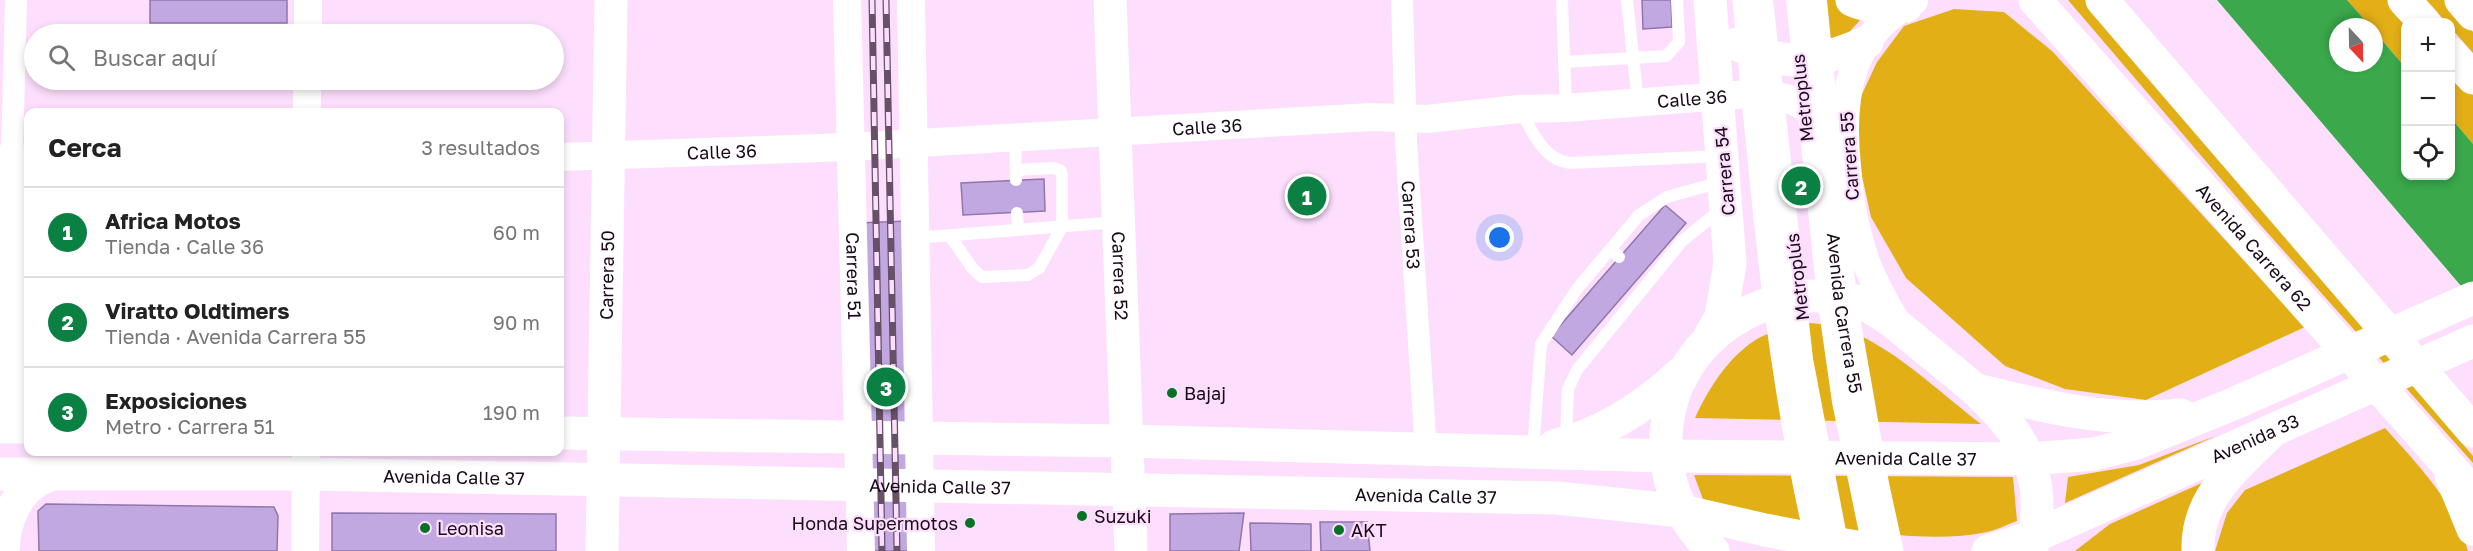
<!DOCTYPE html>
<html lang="es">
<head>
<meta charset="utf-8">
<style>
	:root { --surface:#fff; --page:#f2f2f2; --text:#222; --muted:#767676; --line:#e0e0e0; --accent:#0b8043 }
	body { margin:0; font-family:"Golos Text",sans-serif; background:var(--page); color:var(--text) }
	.controls { position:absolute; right:18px; top:18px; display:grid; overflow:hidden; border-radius:12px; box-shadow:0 3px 9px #0003 }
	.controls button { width:54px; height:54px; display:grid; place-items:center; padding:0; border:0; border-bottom:2px solid var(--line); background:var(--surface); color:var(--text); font:30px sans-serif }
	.compass { position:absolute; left:2329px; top:18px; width:54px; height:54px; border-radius:50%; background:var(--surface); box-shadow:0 3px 9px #0003; rotate:158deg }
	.you { position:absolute; left:1500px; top:238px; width:21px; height:21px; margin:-15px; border:4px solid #fff; border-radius:50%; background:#1a73e8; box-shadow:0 0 0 9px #1a73e833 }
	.badge { display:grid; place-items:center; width:39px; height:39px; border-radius:50%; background:var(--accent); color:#fff; font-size:20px; font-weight:700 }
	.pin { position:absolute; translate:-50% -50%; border:3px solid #fff; box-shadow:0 2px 6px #0006 }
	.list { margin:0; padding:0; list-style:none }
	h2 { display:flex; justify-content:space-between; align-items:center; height:78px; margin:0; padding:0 24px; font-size:26px }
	h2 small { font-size:20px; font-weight:400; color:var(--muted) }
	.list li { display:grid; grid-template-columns:39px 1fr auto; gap:18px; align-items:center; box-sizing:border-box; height:90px; padding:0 24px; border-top:2px solid var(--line) }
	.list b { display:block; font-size:22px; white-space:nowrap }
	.list p { margin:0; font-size:20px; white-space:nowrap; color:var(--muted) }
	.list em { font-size:20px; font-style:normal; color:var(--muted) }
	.icon { flex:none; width:33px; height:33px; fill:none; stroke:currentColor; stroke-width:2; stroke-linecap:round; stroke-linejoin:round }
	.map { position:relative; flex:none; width:2473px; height:551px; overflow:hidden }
	.search { position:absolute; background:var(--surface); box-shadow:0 3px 9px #0003; left:24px; top:24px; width:540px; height:66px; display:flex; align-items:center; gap:15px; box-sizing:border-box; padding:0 21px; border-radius:33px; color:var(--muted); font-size:22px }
	.panel { position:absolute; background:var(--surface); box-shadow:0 3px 9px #0003; left:24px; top:108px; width:540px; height:348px; border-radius:12px }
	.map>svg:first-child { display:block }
</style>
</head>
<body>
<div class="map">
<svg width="2473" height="551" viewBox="0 0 2473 551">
	<rect width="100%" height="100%" fill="#fddffd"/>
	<!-- green -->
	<g fill="#e3af17">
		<path d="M1827 0H1835L1862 18 1832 51Z"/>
		<path d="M2068 0H2085L2473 456V463L2257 221Z"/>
		<path d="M2347 0H2391L2406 22 2405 67 2374 31V27H2371Z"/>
		<path d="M2426 0H2445L2473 32V53L2451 28 2450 22H2446Z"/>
		<path d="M1954 9 2004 12 2052 51 2305 327 2146 400 2065 389 2005 366 1906 278 1871 217 1855 144 1856 107 1877 62 1904 26Z"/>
		<path d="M2450 69 2473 94V144L2451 118Z"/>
		<path d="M1811 323C1820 324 1830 325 1838 327 1889 342 1940 393 1981 424L1695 418C1709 388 1728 357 1757 339 1773 330 1793 327 1811 323Z"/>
		<path d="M2385 428C2419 466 2454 501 2468 551H2215L2227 513 2245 490Z"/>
		<path d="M2218 435 2065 503 2068 477 2139 465Z"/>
		<path d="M1694 475 2013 477 2017 521C2008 524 1997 530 1987 532 1907 549 1785 516 1704 502Z"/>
		<path d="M2204 482 2182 551H2075L2110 524Z"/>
	</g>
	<!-- water -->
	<path fill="#3aa84b" d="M2217 0H2347L2371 27H2338V63H2374V31L2405 67 2406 176H2450L2451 118 2473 144V300Z"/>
	<!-- building -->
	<g fill="#c2a8e1" stroke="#9076ac" stroke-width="1.5">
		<rect x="150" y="0" width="137" height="23"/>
		<path d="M1642 0H1671L1672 27 1643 29Z"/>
		<path d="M1044 179 1045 211 963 215 961 183Z"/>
		<path d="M1665 205 1686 223 1572 355 1551 336Z"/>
		<path d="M908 221 916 551H865L857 223Z"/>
		<path d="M46 504 274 507 278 516 277 551H39L38 511Z"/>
		<path d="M332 513 556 514V551H332Z"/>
		<path d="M1244 513 1239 551H1170V514Z"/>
		<path d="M1320 522H1367L1370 551H1321Z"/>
		<path d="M1250 523 1311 524V551H1251Z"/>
	</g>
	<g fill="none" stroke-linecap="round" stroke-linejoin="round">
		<!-- service -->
		<g stroke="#fff" stroke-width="12">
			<path d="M1562 0 1566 108"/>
			<path d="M1627 0 1638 103"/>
			<path d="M1767 0 1807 359 1842 542"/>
			<path d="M1792 0 1823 297 1838 402 1868 547"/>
			<path d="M1564 62 1666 56 1679 42 1677 0"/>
			<path d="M1520 110C1533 132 1543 160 1570 163L1722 156"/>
			<path d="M1015 138 1016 180"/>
			<path d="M1017 213 1018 230"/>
			<path d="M950 236 973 269 982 277 1028 275 1039 268 1062 227V176L1061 171 1054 168 1016 170"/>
			<path d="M915 238 1118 222"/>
			<path d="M1611 249 1619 257"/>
			<path d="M1566 441 1568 389 1577 370 1682 241 1723 208"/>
			<path d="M1533 451 1541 344 1577 289 1639 215 1667 197 1721 182"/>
		</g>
		<!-- minor -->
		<g stroke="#fff" stroke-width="22">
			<path id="s1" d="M1402 0 1406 142 1426 451"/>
			<path d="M12 153 16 0"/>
		</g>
		<!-- tertiary -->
		<g stroke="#fff" stroke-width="28">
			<path id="s2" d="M847 0 861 551"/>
			<path d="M911 0 921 551"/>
			<path d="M308 34V0"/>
			<path d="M307 112V80"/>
			<path id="s3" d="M560 157 849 147 1372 117 1427 119 1519 109 1566 108 1762 93 1786 98 1808 108 1844 135"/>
			<path d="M1900 328C1887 306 1874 284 1865 259 1855 229 1849 198 1847 166 1840 99 1848 35 1914 1"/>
			<path d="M12 427V153"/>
			<path d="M305 551 306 452"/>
		</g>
		<!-- secondary -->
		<g stroke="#fff" stroke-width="33">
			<path id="s4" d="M1110 0 1131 551"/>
			<path id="s5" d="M602 551 611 0"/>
		</g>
		<!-- primary -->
		<g stroke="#fff" stroke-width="33">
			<path d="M1749 0C1766 185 1781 370 1824 551"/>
			<path id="s6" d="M1810 0 1841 304 1873 487 1887 551"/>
			<path d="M1737 44C1783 68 1821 63 1867 42"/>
			<path d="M1709 338 1721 317 1730 263 1710 0"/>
			<path d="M1977 390C2045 407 2111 423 2181 415"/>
			<path d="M0 427H28"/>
			<path id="s7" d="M560 433 1127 441 1666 456 2029 459 2094 454 2137 443 2233 404 2473 298"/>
			<path d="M1554 446C1603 434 1645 407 1682 372"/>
			<path id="s8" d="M0 474H306L1557 498 1682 511 1765 530 1875 551"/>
			<path d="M3 551C4 520 17 487 47 476"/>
			<path d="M1713 551C1677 517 1661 472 1667 424 1676 348 1745 295 1819 296 1833 296 1851 298 1864 304 1889 316 1912 338 1933 355 2002 410 2056 454 2031 551"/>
			<path id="s9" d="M1988 551 2035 536 2473 341"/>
		</g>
		<!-- trunk -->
		<g stroke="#fff" stroke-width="33">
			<path d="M1852 0C1868 8 1888 6 1906 6"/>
			<path id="s10" d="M2035 0 2473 493"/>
			<path d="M2102 0 2473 431"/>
			<path d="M2404 0 2424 22"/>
			<path d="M2461 0 2473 14"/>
			<path d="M2450 53 2473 78"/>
			<path d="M2451 475 2473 529"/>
			<path d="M2198 551C2196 498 2235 468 2270 433"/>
		</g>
		<!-- rail casing -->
		<g stroke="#665167" stroke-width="7">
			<g id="rail">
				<path d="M872 0 882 551"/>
				<path d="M886 0 897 551"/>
			</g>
		</g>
		<!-- rail -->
		<use href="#rail" stroke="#fddffd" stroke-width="4.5" stroke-dasharray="14" stroke-linecap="butt"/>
	</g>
	<!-- markers -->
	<g fill="#087224" stroke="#fddffd" stroke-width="2">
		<circle cx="1172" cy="393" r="6"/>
		<circle cx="1082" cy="516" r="6"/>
		<circle cx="970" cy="523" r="6"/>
		<circle cx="425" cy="528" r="6"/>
		<circle cx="1339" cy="530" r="6"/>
	</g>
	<g text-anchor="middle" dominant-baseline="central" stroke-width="4.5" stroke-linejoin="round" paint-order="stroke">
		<!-- street labels -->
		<g font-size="18" fill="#19091a" stroke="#fddffd">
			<text stroke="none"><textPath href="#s3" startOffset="1134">Calle 36</textPath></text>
			<text transform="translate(1802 98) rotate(-96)">Metroplus</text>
			<text stroke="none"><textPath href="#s3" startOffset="648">Calle 36</textPath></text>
			<text stroke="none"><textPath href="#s3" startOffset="162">Calle 36</textPath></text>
			<text transform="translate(1849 156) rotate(-94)">Carrera 55</text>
			<text transform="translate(1724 171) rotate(-95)">Carrera 54</text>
			<text stroke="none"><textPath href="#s1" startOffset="225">Carrera 53</textPath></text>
			<text stroke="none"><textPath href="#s10" startOffset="330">Avenida Carrera 62</textPath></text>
			<text stroke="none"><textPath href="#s5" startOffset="276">Carrera 50</textPath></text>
			<text stroke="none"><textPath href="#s4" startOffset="276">Carrera 52</textPath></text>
			<text stroke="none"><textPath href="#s2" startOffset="276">Carrera 51</textPath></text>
			<text transform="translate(1797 277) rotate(-97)">Metroplús</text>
			<text stroke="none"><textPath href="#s6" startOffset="315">Avenida Carrera 55</textPath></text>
			<text stroke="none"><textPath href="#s9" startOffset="290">Avenida 33</textPath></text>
			<text stroke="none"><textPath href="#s7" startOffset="1346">Avenida Calle 37</textPath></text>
			<text stroke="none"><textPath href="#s8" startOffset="454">Avenida Calle 37</textPath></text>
			<text stroke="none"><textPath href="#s8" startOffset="940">Avenida Calle 37</textPath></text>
			<text stroke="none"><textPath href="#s8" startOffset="1426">Avenida Calle 37</textPath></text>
		</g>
		<!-- poi labels -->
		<g font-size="18" fill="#19091a" stroke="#fddffd" text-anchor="start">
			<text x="1184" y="393">Bajaj</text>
			<text x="1094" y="516">Suzuki</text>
			<text x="958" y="523" text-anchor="end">Honda Supermotos</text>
			<text x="437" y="528">Leonisa</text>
			<text x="1351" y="530">AKT</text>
		</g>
	</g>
</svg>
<div class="controls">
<button>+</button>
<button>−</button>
<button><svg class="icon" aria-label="locate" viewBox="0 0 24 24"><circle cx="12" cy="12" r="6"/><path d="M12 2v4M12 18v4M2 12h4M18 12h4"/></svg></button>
</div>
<svg class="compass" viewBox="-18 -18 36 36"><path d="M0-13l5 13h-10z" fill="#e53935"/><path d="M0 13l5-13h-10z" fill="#767676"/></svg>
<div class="you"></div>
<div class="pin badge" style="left:1307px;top:196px">1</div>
<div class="pin badge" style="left:1801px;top:186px">2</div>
<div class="pin badge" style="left:886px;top:387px">3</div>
<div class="search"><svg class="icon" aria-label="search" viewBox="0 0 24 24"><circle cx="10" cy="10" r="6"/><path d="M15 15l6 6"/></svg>Buscar aquí</div>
<section class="panel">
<h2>Cerca<small>3 resultados</small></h2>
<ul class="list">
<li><span class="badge">1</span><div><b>Africa Motos</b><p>Tienda · Calle 36</p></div><em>60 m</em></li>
<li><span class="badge">2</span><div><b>Viratto Oldtimers</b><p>Tienda · Avenida Carrera 55</p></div><em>90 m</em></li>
<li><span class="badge">3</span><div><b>Exposiciones</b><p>Metro · Carrera 51</p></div><em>190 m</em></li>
</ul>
</section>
</div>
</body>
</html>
